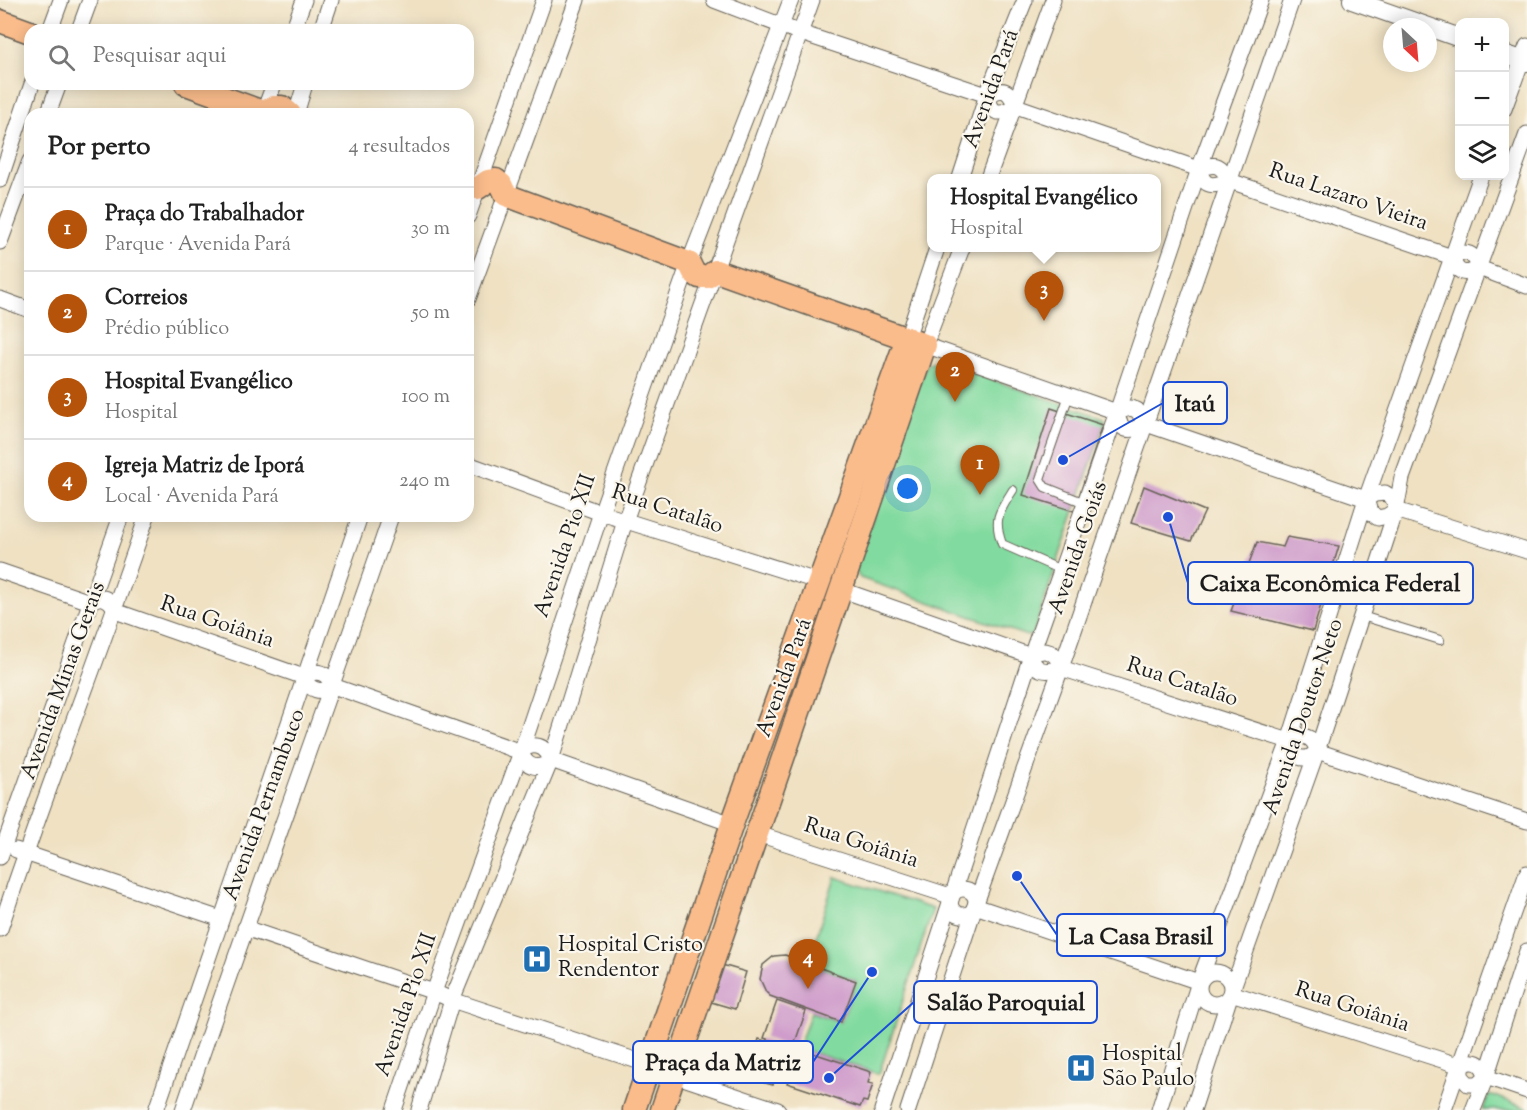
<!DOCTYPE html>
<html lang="pt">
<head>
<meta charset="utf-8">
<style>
	:root { --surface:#fff; --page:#f6f6f6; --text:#222; --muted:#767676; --line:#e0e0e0; --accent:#b45309 }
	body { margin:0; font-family:"Sorts Mill Goudy",serif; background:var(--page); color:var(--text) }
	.controls { position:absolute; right:18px; top:18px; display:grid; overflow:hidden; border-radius:12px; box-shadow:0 3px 15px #0003 }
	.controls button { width:54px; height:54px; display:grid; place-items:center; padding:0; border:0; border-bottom:2px solid var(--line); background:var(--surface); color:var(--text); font:30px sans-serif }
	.compass { position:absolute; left:1383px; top:18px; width:54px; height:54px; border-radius:50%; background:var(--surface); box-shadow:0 3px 15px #0003; rotate:154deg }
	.you { position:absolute; left:908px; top:489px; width:21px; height:21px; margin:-15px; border:4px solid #fff; border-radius:50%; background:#1a73e8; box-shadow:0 0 0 9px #1a73e833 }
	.badge { display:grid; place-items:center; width:39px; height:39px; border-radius:50%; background:var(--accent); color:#fff; font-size:20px; font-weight:700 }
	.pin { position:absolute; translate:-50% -50px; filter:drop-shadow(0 2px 3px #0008) }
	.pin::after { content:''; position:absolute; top:32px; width:21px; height:18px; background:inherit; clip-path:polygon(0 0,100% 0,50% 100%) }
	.popup { position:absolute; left:927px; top:174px; width:234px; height:78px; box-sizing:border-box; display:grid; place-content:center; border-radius:12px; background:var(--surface); filter:drop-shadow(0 2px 4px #0005); font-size:20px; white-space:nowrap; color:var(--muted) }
	.popup b { font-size:22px; color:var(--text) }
	.popup::after { content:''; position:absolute; left:50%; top:100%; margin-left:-12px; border:12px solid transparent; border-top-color:var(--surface) }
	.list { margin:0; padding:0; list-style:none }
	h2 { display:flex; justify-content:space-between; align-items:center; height:78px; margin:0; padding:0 24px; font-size:26px }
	h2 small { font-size:20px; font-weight:400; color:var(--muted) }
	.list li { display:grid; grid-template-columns:39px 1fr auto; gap:18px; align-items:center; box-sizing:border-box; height:84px; padding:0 24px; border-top:2px solid var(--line) }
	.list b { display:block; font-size:22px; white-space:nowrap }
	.list p { margin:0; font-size:20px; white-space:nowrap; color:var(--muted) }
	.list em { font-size:20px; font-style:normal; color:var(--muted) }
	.icon { flex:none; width:33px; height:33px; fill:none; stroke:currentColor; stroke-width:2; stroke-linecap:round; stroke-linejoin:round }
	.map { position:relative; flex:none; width:1527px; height:1110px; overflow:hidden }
	.search { position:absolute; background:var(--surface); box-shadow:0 3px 15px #0003; left:24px; top:24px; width:450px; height:66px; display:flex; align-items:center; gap:15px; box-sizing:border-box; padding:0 21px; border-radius:18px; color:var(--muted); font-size:22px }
	.panel { position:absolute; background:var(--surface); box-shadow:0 3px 15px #0003; left:24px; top:108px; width:450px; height:414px; border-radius:18px }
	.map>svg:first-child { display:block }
</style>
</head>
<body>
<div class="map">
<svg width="1527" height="1110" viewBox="0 0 1527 1110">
	<rect width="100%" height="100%" fill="#fbf7ec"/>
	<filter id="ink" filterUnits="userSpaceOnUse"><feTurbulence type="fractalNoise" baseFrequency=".0167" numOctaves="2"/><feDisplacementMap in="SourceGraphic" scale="12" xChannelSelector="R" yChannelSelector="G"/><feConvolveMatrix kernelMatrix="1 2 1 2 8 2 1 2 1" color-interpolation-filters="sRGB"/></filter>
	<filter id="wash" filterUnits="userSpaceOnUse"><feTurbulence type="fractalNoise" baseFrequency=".008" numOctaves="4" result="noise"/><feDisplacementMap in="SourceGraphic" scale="24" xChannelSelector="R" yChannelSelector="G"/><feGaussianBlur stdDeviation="1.35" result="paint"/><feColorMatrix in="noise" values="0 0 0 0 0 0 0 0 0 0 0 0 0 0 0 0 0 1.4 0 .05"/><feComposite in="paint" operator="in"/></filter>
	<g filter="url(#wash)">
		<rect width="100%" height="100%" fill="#efe1c2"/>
		<!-- green -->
		<g fill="#81da9f" stroke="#4e7b5e" stroke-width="1.5">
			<path d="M937 361 1104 418 1105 422 1033 634 1027 636 860 578 855 568 927 363Z"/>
			<path d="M835 877 933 909 879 1074 798 1048 811 1012 841 1022 856 981 808 963Z"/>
			<path d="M1489 1094 1527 1108V1110H1483Z"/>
		</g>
		<g id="blocks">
			<!-- building -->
			<g fill="#cf9ccb">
				<path d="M1051 408 1103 425 1074 511 1023 495Z"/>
				<path d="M1144 486 1205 511 1191 541 1131 523Z"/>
				<path d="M1287 537 1339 546 1313 631 1231 611 1257 542 1283 547Z"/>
				<path d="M785 955 856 981 841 1022 770 996 766 992 760 979 763 965 774 956Z"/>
				<path d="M722 965 746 972 735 1009 711 1002Z"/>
				<path d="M777 1001 806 1011 793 1048 764 1038Z"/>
				<path d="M759 1039 785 1047 773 1085 747 1078Z"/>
				<path d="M798 1048 871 1072 868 1083 873 1084 867 1102 863 1101 860 1107 787 1083Z"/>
			</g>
		</g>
	</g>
	<g filter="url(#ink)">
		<use href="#blocks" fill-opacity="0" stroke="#666156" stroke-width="1.5"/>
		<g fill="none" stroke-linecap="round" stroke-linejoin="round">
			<!-- service casing -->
			<g stroke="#666156" stroke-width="10">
				<g id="service">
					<path d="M1069 395 1040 479 1045 487 1085 503"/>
					<path d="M1013 490C999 512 993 519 1002 544L1061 570"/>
					<path d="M1362 616 1440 640"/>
				</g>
			</g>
			<!-- minor casing -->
			<g stroke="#666156" stroke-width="17">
				<g id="minor">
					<path d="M714 0 801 33 987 95C1004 87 1008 89 1016 106L1199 169C1217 162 1221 165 1230 181"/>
					<path d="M50 30 61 0"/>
					<path d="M79 30 90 0"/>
					<path d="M293 30 304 0"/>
					<path d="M321 30 331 0"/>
					<path d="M987 95C992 116 999 115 1016 106"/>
					<path d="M1504 109 1527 46"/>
					<path d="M48 114 59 84"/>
					<path d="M263 114 274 84"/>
					<path d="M296 114 305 84"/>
					<path d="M1199 169C1204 189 1213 186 1230 181L1452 257C1466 249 1475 253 1479 268"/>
					<path d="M960 178 987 95 1025 0"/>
					<path d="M988 178 1053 0"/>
					<path d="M0 180 32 84"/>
					<path d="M468 216 544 0"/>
					<path d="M0 242 30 161"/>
					<path d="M962 248 925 345 1117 412 1130 408 1137 410 1146 424 1366 499"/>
					<path d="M1452 257C1457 274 1464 276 1479 268L1527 286"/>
					<path d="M0 299 30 310"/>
					<path d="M468 299 577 0"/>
					<path d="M907 338 937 248"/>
					<path d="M1117 412C1120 434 1130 432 1146 424"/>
					<path d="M468 464 601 513 820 582"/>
					<path d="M1366 499 1370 512 1378 518 1387 516 1396 510"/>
					<path d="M1366 499 1375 494 1385 493 1393 498 1396 510"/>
					<path d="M1396 510 1527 551"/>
					<path d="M0 571 90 602C100 594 112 598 115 611"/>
					<path d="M842 590 1031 656C1044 646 1058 652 1061 668"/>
					<path d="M115 611 304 677C309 691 321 694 333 686"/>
					<path d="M1031 656C1035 673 1047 672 1061 668L1289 741C1301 732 1314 736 1317 751"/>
					<path d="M304 677C316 668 327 672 333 686L521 752"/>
					<path d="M1289 741C1290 758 1306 764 1317 751"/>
					<path d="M1317 751 1527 821"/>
					<path d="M521 752C532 741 546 745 551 760L732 824"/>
					<path d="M521 752C526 768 539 771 551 760"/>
					<path d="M758 834 950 896"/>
					<path d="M16 850 221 919"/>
					<path d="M0 857 121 516"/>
					<circle cx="963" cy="902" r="13"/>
					<path d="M975 906 1199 982"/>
					<path d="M245 928 434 992 452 1000 650 1065 659 1061H666L671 1065 674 1075"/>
					<path d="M0 929C46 790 100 654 147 516"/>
					<circle cx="1215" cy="988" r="16"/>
					<path d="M1231 993 1461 1066C1472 1058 1484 1062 1486 1077"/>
					<path d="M1461 1066V1076L1468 1084H1478L1486 1077"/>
					<path d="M674 1075 778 1110"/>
					<path d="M1486 1077 1527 1091"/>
					<path d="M156 1110 360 516"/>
					<path d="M183 1110C250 911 323 714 391 516"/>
					<path d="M394 1110 434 992 521 752 601 513 689 263 791 0"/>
					<path d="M419 1110 452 1000 551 760 625 521 812 0"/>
					<path d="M882 1110 1031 656 1117 412 1199 169 1261 0"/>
					<path d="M908 1110 975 906 1061 668 1292 0"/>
					<path d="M1159 1110 1199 982 1289 741 1366 499 1481 176"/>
					<path d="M1193 1110 1231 993 1317 751 1396 510 1402 478 1527 134"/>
					<path d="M1444 1110 1527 873"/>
					<path d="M1473 1110 1486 1077 1527 951"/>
				</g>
			</g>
			<!-- tertiary casing -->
			<g stroke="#666156" stroke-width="20">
				<g id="tertiary">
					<path d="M1352 0 1460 38"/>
					<path d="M1504 54 1527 62"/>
				</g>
			</g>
			<!-- primary casing -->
			<g stroke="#666156" stroke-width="25">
				<g id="primary">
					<path d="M0 21 30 32"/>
					<path d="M186 84 263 112 274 107H282L290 114"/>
					<path d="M478 188 488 181 496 180 501 184 506 195 689 263 694 273 699 277H707L716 271"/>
					<path d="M634 1110 732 824 907 338"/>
					<path d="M662 1110 925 345 716 271"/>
				</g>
			</g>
			<!-- service -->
			<use href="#service" stroke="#fff" stroke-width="8"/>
			<!-- minor -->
			<use href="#minor" stroke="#fff" stroke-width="15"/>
			<!-- tertiary -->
			<use href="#tertiary" stroke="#fff" stroke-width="18"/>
			<!-- primary -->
			<use href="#primary" stroke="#fabc8b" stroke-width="22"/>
		</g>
	</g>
	<!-- icons -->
	<defs>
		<g id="hospital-square" transform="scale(1.5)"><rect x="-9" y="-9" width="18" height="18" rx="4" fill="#1f6fb2" stroke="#fbf7ec"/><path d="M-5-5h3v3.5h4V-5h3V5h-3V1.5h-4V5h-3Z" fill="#fff"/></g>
	</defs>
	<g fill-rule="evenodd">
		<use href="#hospital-square" x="537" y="959"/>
		<use href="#hospital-square" x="1081" y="1068"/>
	</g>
	<g text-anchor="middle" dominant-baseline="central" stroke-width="4.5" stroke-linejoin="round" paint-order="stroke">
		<!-- street labels -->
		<g font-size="22" fill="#1c1c1c" stroke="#fbf7ec">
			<text transform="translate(992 89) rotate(-70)">Avenida Pará</text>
			<text transform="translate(1348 198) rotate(19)">Rua Lazaro Vieira</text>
			<text transform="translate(667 510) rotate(18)">Rua Catalão</text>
			<text transform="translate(566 546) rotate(-71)">Avenida Pio XII</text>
			<text transform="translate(1079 548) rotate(-71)">Avenida Goiás</text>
			<text transform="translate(217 623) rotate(19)">Rua Goiânia</text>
			<text transform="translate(785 678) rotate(-70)">Avenida Pará</text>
			<text transform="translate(64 681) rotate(-70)">Avenida Minas Gerais</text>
			<text transform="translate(1182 683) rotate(18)">Rua Catalão</text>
			<text transform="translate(1304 717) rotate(-71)">Avenida Doutor Neto</text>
			<text transform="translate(265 805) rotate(-70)">Avenida Pernambuco</text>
			<text transform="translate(861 844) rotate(18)">Rua Goiânia</text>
			<text transform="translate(407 1005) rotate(-71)">Avenida Pio XII</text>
			<text transform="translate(1352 1008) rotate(18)">Rua Goiânia</text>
		</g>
		<!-- poi labels -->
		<g font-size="22" fill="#1c1c1c" stroke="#fbf7ec" text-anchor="start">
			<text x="558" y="946">Hospital Cristo<tspan x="558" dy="25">Rendentor</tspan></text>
			<text x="1102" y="1055">Hospital<tspan x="1102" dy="25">São Paulo</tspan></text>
		</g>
	</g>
	<!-- callouts -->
	<path fill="none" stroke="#1d4ed8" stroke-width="2" d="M1063 460L1163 403M1168 517L1188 583M1017 876L1057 935M829 1078L914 1002M872 972L813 1062"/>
	<g fill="#1d4ed8" stroke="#fbf7ec" stroke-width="2">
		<circle cx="1063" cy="460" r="6"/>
		<circle cx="1168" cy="517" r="6"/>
		<circle cx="1017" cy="876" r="6"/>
		<circle cx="829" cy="1078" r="6"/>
		<circle cx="872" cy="972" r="6"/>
	</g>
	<g fill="#fbf7ec" stroke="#1d4ed8" stroke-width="2">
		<rect x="1163" y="382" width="64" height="42" rx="6"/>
		<rect x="1188" y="562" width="285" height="42" rx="6"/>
		<rect x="1057" y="914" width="168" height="42" rx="6"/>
		<rect x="914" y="981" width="183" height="42" rx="6"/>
		<rect x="633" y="1041" width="180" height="42" rx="6"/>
	</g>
	<g font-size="24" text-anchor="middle" font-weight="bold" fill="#1c1c1c">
		<text x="1195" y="411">Itaú</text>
		<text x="1330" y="591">Caixa Econômica Federal</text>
		<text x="1141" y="944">La Casa Brasil</text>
		<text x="1006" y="1010">Salão Paroquial</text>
		<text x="723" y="1070">Praça da Matriz</text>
	</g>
</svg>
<div class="controls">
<button>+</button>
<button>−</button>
<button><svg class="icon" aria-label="layers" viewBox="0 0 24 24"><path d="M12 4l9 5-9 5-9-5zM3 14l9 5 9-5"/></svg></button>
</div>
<svg class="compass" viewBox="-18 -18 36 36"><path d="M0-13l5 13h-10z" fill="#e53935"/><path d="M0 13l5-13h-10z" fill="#767676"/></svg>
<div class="you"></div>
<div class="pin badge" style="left:980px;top:495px">1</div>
<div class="pin badge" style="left:955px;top:402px">2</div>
<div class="pin badge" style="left:1044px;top:321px">3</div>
<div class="popup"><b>Hospital Evangélico</b>Hospital</div>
<div class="pin badge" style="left:808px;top:989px">4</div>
<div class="search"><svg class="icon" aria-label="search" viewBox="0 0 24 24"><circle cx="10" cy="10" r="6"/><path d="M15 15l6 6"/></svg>Pesquisar aqui</div>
<section class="panel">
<h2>Por perto<small>4 resultados</small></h2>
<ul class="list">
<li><span class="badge">1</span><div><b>Praça do Trabalhador</b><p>Parque · Avenida Pará</p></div><em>30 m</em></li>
<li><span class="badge">2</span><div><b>Correios</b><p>Prédio público</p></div><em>50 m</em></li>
<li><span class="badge">3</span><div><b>Hospital Evangélico</b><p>Hospital</p></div><em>100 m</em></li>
<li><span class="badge">4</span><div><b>Igreja Matriz de Iporá</b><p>Local · Avenida Pará</p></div><em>240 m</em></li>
</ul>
</section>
</div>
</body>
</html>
